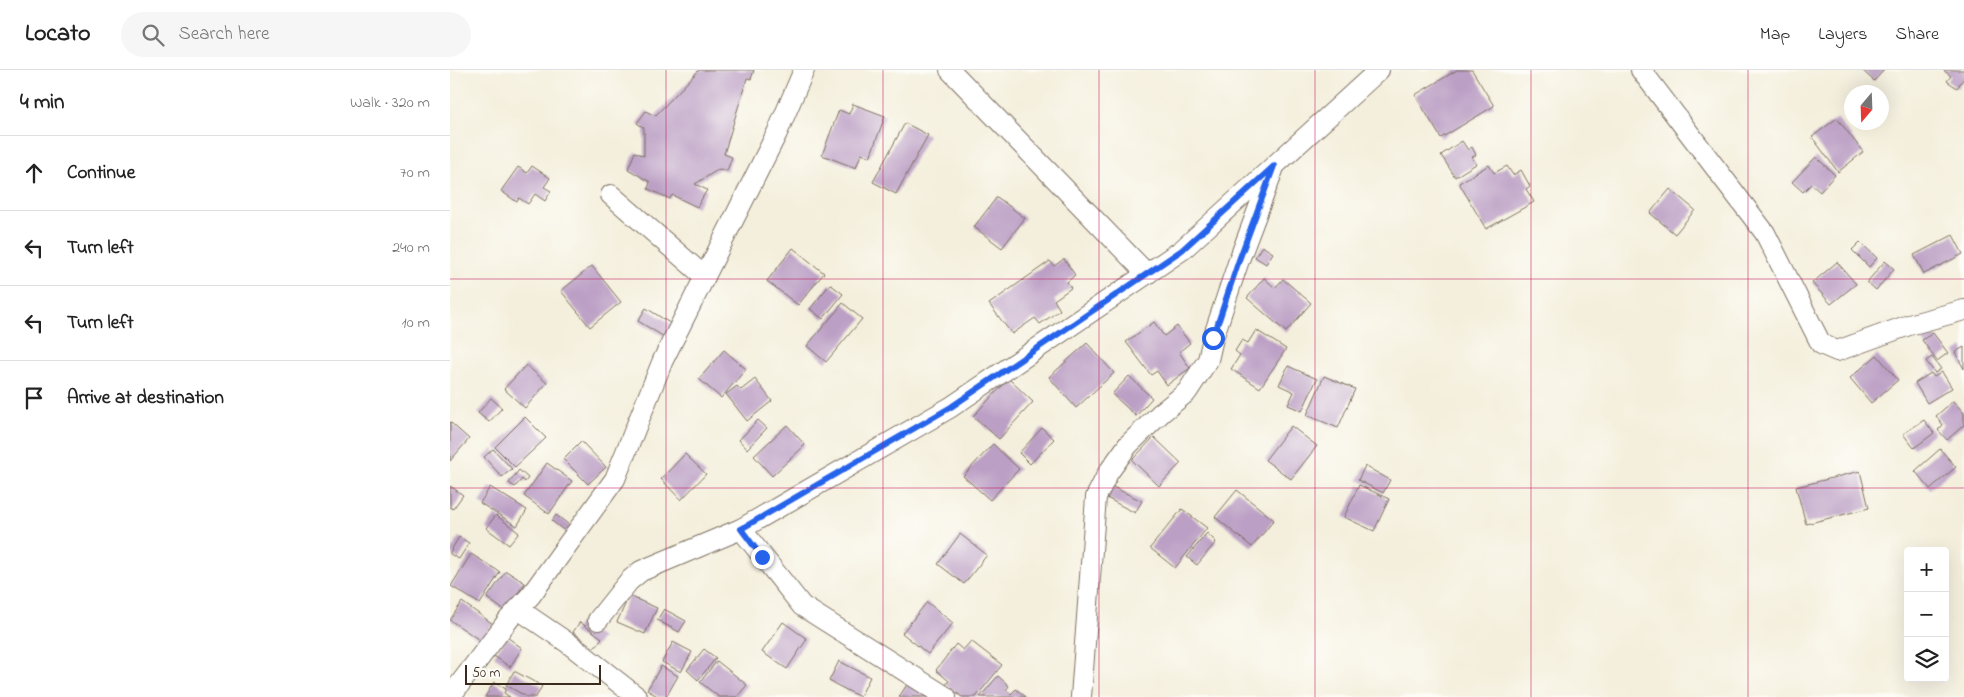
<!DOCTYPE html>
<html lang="en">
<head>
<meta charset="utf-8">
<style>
	:root { --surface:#fff; --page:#f6f6f6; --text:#222; --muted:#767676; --line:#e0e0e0 }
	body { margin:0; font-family:"Indie Flower",sans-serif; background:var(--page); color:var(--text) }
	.controls { position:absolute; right:15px; bottom:15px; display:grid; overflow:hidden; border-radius:5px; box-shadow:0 5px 20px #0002 }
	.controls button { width:45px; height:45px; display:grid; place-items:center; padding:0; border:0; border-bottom:1px solid var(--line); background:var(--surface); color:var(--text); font:25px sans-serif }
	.compass { position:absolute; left:1394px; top:15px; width:45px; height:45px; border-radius:50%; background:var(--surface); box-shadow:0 5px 20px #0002; rotate:199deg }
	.scale { position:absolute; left:15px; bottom:12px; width:136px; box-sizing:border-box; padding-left:5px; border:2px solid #3b2a1e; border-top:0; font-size:14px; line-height:18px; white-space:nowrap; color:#3b2a1e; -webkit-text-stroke:4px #fdfcf7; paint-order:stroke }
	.stop { position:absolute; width:15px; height:15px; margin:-11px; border:4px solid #2563eb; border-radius:50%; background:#fff }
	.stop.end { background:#2563eb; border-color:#fff; box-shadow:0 1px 5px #0008 }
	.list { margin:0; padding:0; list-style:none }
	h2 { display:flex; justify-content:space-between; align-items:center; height:65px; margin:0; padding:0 20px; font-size:21px }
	h2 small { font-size:16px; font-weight:400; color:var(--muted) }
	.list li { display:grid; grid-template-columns:32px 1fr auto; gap:15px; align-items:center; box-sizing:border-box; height:75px; padding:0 20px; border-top:1px solid var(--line) }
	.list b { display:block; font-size:19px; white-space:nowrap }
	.list em { font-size:16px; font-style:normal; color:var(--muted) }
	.icon { flex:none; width:28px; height:28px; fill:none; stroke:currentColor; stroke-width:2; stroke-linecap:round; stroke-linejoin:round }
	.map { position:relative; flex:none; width:1514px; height:627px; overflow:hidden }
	header { display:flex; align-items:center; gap:30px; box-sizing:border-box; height:70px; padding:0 25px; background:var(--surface); border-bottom:1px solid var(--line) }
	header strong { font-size:24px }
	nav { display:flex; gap:28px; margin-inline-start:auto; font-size:18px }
	.search { width:350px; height:45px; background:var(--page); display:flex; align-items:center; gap:12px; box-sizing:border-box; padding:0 18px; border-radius:28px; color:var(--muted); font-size:19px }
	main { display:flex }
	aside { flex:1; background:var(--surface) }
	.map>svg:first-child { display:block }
</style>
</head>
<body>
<header>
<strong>Locato</strong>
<div class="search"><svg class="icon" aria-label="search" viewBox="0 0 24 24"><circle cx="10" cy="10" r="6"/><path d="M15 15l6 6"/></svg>Search here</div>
<nav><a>Map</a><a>Layers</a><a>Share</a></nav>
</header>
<main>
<aside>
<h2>4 min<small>Walk · 320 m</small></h2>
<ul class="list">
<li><svg class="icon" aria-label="ahead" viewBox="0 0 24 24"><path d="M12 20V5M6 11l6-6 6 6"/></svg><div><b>Continue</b></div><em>70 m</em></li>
<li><svg class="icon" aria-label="left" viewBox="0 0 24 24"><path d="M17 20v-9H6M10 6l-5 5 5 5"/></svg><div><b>Turn left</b></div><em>240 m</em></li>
<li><svg class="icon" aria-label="left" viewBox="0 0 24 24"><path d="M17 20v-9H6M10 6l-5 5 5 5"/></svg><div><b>Turn left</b></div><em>10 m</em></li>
<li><svg class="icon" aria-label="arrive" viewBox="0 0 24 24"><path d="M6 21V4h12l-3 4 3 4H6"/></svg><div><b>Arrive at destination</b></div></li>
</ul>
</aside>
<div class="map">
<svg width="1514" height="627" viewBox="0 0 1514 627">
	<rect width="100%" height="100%" fill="#fdfcf7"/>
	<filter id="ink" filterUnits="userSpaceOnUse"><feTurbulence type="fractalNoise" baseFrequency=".02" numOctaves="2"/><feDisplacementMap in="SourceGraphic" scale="10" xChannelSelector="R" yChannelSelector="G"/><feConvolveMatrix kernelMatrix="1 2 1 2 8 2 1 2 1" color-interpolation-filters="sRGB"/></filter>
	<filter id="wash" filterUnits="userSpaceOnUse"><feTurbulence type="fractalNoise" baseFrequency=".0096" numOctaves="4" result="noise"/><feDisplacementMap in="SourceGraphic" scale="20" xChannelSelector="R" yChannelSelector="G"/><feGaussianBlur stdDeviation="1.12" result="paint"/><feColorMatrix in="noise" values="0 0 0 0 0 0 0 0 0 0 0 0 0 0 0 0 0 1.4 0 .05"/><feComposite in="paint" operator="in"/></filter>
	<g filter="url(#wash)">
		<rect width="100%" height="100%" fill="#f4efdc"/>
		<g id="blocks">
			<!-- building -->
			<g fill="#bb9fc5">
				<path d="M249 0H304L301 9 297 8 274 84 282 87 277 101 269 99 245 114 257 120 247 137 222 125 220 129 198 119 200 112 178 99 185 82 194 86V58L187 53 196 41 205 46Z"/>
				<path d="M1007 0H1022L1044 36 991 68 965 25Z"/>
				<path d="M1412 0H1434L1424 11Z"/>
				<path d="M1493 0H1514V8L1507 18 1497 11 1501 6Z"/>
				<path d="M403 34 435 46 420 87 411 84 406 98 372 85 389 40 399 44Z"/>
				<path d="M1387 48 1413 82 1388 102 1362 67Z"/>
				<path d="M455 53 478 65 446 124 423 112Z"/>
				<path d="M1012 71 1018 80 1022 77 1026 85 1022 87 1026 94 1005 107 991 85Z"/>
				<path d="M1366 87 1385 105 1370 122 1361 114 1353 122 1342 112Z"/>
				<path d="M1039 95 1044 103 1057 96 1063 105 1071 100 1080 116 1076 119 1084 132 1036 159 1009 113Z"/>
				<path d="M82 96 100 108 94 117 101 121 95 131 85 124 78 134 69 128 67 132 51 121 68 97 77 103Z"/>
				<path d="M1220 119 1245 140 1225 164 1200 143Z"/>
				<path d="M547 127 575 148 552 178 524 157Z"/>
				<path d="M1503 165 1513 184 1474 204 1464 185Z"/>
				<path d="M1410 172 1427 188 1419 197 1402 180Z"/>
				<path d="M812 176 823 183 816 194 805 187Z"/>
				<path d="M343 178 374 203 348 235 317 211Z"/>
				<path d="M614 189 625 205 617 212 621 218 604 230 610 240 590 254 585 248 562 264 539 234 600 191 604 196Z"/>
				<path d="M1435 191 1444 199 1426 220 1417 212Z"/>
				<path d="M1387 192 1406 214 1381 234 1362 213Z"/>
				<path d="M142 196 171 232 140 257 111 221Z"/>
				<path d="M814 208 825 218 833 209 861 233 836 262 797 228Z"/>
				<path d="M380 214 393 224 373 249 360 239Z"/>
				<path d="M393 233 412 249 376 292 357 276Z"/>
				<path d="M196 238 223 255 216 268 188 251Z"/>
				<path d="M704 252 714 266 727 256 740 273 729 282 740 298 717 315 707 301 701 305 676 272Z"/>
				<path d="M806 260 836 279 810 318 781 299 790 285 785 281 792 270 798 273Z"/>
				<path d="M1483 263 1498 283 1487 291 1472 270Z"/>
				<path d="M637 273 664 303 626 338 599 307Z"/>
				<path d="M1514 277V299L1505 282Z"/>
				<path d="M274 280 296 299 271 328 249 309Z"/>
				<path d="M1427 285 1448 310 1421 333 1400 308Z"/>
				<path d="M1482 287 1491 299 1485 303 1476 291Z"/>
				<path d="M76 295 97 313 75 338 54 319Z"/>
				<path d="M838 296 867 309 852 341 838 335 844 322 829 315Z"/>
				<path d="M1492 302 1502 318 1477 333 1465 313 1481 303 1484 307Z"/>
				<path d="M679 306 702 328 686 346 662 324Z"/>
				<path d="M874 306 905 319 888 358 857 345Z"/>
				<path d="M305 309 322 331 297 351 276 324 287 316 291 320Z"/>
				<path d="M559 309 583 332 549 369 523 346Z"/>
				<path d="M41 328 52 338 39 352 28 343Z"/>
				<path d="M1503 331 1514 343V355L1497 370 1488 360 1493 355 1486 346Z"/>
				<path d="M75 347 96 368 65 397 45 377Z"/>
				<path d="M308 350 317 358 297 379 289 370Z"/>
				<path d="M1474 350 1484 363 1464 378 1453 364Z"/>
				<path d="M0 352 19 369 0 391Z"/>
				<path d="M337 355 355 375 322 406 304 386Z"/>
				<path d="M841 356 867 376 841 409 815 390Z"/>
				<path d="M592 358 604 369 580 394 569 383Z"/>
				<path d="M704 367 731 393 709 416 682 390Z"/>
				<path d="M131 371 156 397 138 414 113 389Z"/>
				<path d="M543 374 569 399 540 430 513 406Z"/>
				<path d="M43 379 62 399 52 407 34 387Z"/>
				<path d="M1490 379 1506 397 1480 419 1465 401Z"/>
				<path d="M235 384 256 404 231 430 211 409Z"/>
				<path d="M97 393 122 411 99 444 74 426Z"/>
				<path d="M915 396 940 410 933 423 908 410Z"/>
				<path d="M69 400 78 408 75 412 72 409 65 417 59 413Z"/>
				<path d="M1410 401 1419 438 1356 454 1346 417Z"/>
				<path d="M909 415 939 429 924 461 894 447Z"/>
				<path d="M0 416 13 425 3 439 0 437Z"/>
				<path d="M661 416 692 431 685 443 655 427Z"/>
				<path d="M40 417 77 440 67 456 30 433Z"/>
				<path d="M787 420 824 450 802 477 765 447Z"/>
				<path d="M732 439 757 458 725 498 700 478Z"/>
				<path d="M46 445 69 463 59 475 36 458Z"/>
				<path d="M106 445 122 457 117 463 102 451Z"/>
				<path d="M757 463 766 472 747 495 737 487Z"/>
				<path d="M510 464 537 485 514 514 488 494Z"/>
				<path d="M9 467 19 473 9 489 0 484V482Z"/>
				<path d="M21 484 50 502 30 534 1 516Z"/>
				<path d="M56 501 75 513 55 541 37 528Z"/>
				<path d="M179 526 207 538 195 564 167 552Z"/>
				<path d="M12 532 43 554 31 571 0 550Z"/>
				<path d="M477 532 503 553 478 584 452 563Z"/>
				<path d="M214 539 236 551 229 562 207 550Z"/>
				<path d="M130 552 152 568 144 578 123 562Z"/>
				<path d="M333 552 357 569 337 599 312 582Z"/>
				<path d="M57 567 72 578 60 597 44 586Z"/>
				<path d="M521 571 552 595 526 627H512L496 615 499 611 486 600 506 574 513 580Z"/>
				<path d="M223 572 242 582 231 602 212 592Z"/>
				<path d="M254 579 266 588 248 610 237 600Z"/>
				<path d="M267 591 297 615 287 627H269L250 612Z"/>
				<path d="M389 591 420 607 410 627 379 611Z"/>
				<path d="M211 596 228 606 216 627H209L197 620Z"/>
				<path d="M64 601 92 616 86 627H77L56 615Z"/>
				<path d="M548 606 559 616 556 620 561 624 566 619 576 627H530Z"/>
				<path d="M44 612 56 619 54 623 60 627H35Z"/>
				<path d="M458 613 481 627H449Z"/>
			</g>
		</g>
	</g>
	<g filter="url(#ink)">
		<use href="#blocks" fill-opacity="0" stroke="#7c6f60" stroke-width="1"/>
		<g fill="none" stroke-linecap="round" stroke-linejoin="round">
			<!-- minor casing -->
			<g stroke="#7c6f60" stroke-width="22">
				<g id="minor">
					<path d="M500 0 697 204"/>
					<path d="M1191 0 1315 163 1371 274 1387 281 1459 255 1514 240"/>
					<path d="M161 125 255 207"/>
					<path d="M68 539 118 573 187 627"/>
					<path d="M148 550 179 511 191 501 291 459"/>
					<path d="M0 627 59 549 81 525 165 409 213 290 327 63 354 0"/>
					<path d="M496 627 352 536 291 459 501 337 732 180 929 0"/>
					<path d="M631 627 646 427 658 403 678 375 711 343 737 322 758 290 763 268 789 190 823 100"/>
				</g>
			</g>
			<!-- minor -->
			<use href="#minor" stroke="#fff" stroke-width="20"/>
		</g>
	</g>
	<g fill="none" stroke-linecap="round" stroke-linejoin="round" filter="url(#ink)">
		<!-- route -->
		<path stroke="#2563eb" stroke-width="6" d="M312 487 291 459 501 337 732 180 824 96 789 190 763 268"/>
	</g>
	<!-- grid -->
	<path fill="none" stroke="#c2185b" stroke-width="1" stroke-opacity="0.55" d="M216 0V627M433 0V627M649 0V627M865 0V627M1081 0V627M1298 0V627M0 209H1514M0 418H1514"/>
</svg>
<div class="controls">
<button>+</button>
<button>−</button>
<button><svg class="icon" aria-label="layers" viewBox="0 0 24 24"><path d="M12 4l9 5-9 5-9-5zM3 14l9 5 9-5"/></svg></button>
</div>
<svg class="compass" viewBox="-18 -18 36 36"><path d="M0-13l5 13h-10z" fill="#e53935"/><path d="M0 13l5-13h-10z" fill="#767676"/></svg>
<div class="scale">50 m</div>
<div class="stop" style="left:763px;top:268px"></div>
<div class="stop end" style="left:312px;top:487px"></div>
</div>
</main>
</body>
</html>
